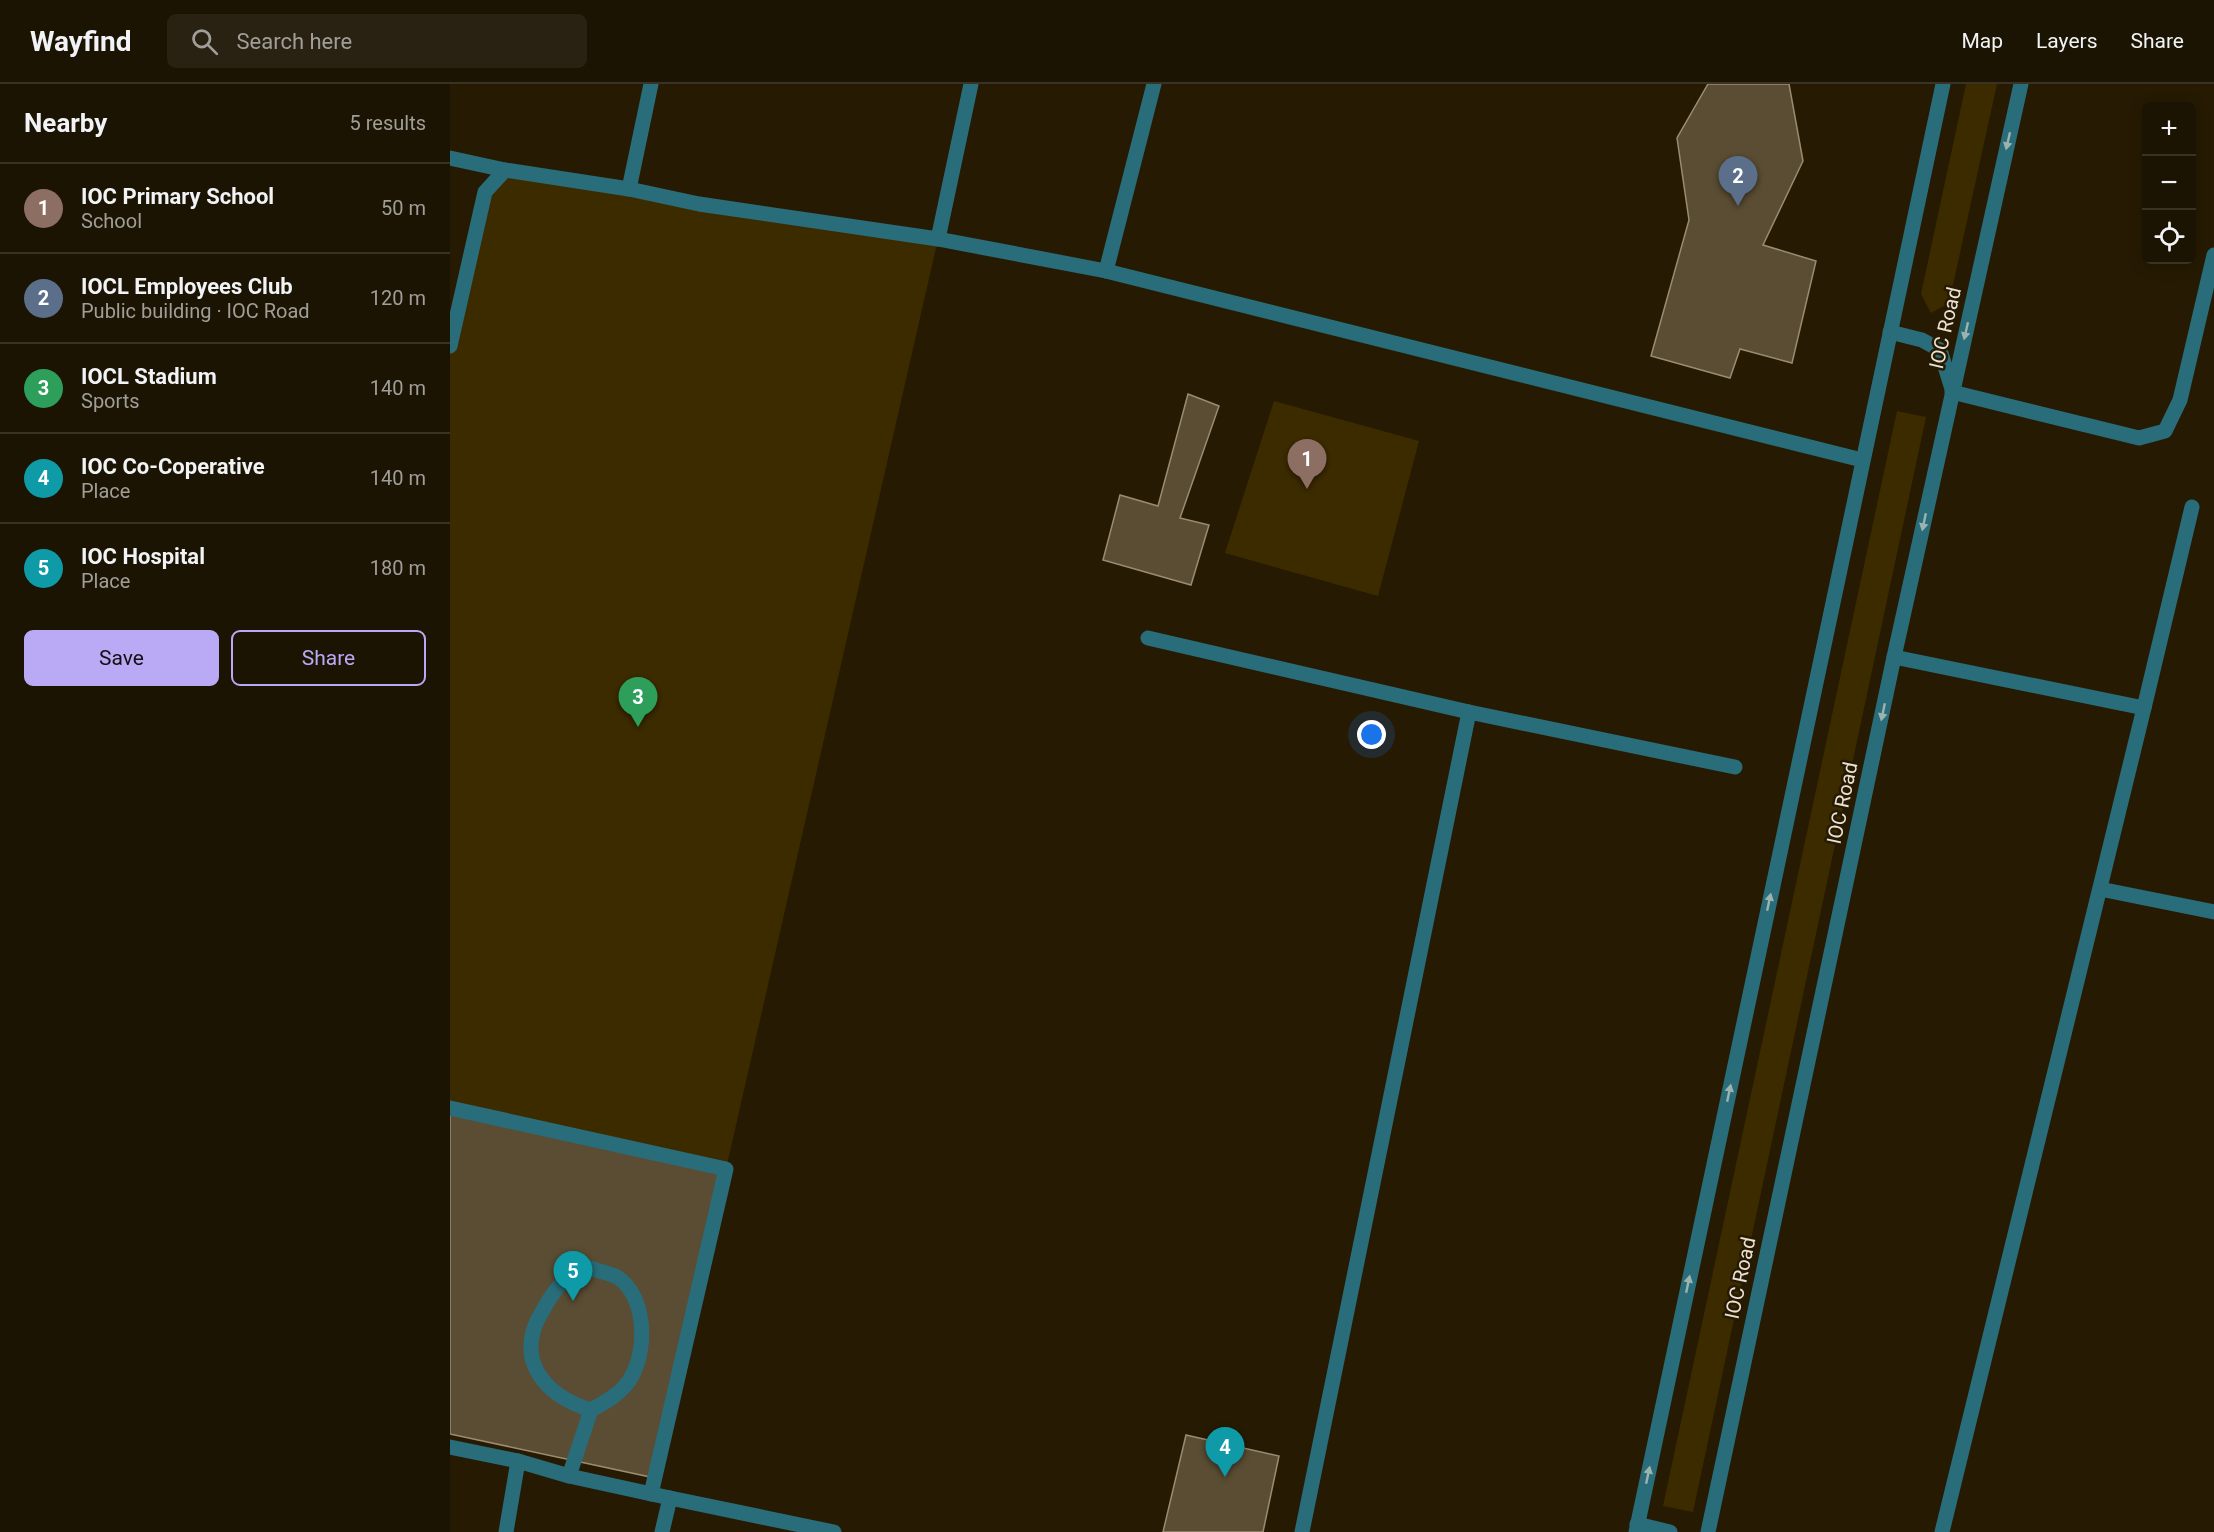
<!DOCTYPE html>
<html lang="en">
<head>
<meta charset="utf-8">
<style>
	:root { --surface:#1c1402; --page:#292111; --text:#f1f3f6; --muted:#a09e99; --line:#3a3324; --accent:#baaaf6 }
	body { margin:0; font-family:Roboto,sans-serif; background:var(--page); color:var(--text) }
	.controls { position:absolute; right:18px; top:18px; display:grid; overflow:hidden; border-radius:9px; box-shadow:0 3px 15px #0003 }
	.controls button { width:54px; height:54px; display:grid; place-items:center; padding:0; border:0; border-bottom:2px solid var(--line); background:var(--surface); color:var(--text); font:30px sans-serif }
	.you { position:absolute; left:922px; top:651px; width:21px; height:21px; margin:-15px; border:4px solid #fff; border-radius:50%; background:#1a73e8; box-shadow:0 0 0 9px #1a73e833 }
	.badge { display:grid; place-items:center; width:39px; height:39px; border-radius:50%; background:var(--accent); color:#fff; font-size:20px; font-weight:700 }
	.pin { position:absolute; translate:-50% -50px; filter:drop-shadow(0 2px 3px #0008) }
	.pin::after { content:''; position:absolute; top:32px; width:21px; height:18px; background:inherit; clip-path:polygon(0 0,100% 0,50% 100%) }
	.list { margin:0; padding:0; list-style:none }
	h2 { display:flex; justify-content:space-between; align-items:center; height:78px; margin:0; padding:0 24px; font-size:26px }
	h2 small { font-size:20px; font-weight:400; color:var(--muted) }
	.list li { display:grid; grid-template-columns:39px 1fr auto; gap:18px; align-items:center; box-sizing:border-box; height:90px; padding:0 24px; border-top:2px solid var(--line) }
	.list b { display:block; font-size:22px; white-space:nowrap }
	.list p { margin:0; font-size:20px; white-space:nowrap; color:var(--muted) }
	.list em { font-size:20px; font-style:normal; color:var(--muted) }
	.actions { display:flex; gap:12px; padding:18px 24px }
	.actions a { flex:1; padding:14px 0; border:2px solid var(--accent); border-radius:9px; text-align:center; font-size:21px; color:var(--accent) }
	.actions .main { background:var(--accent); color:#111 }
	.icon { flex:none; width:33px; height:33px; fill:none; stroke:currentColor; stroke-width:2; stroke-linecap:round; stroke-linejoin:round }
	.map { position:relative; flex:none; width:1764px; height:1448px; overflow:hidden }
	header { display:flex; align-items:center; gap:36px; box-sizing:border-box; height:84px; padding:0 30px; background:var(--surface); border-bottom:2px solid var(--line) }
	header strong { font-size:28px }
	nav { display:flex; gap:33px; margin-inline-start:auto; font-size:21px }
	.search { width:420px; height:54px; background:var(--page); display:flex; align-items:center; gap:15px; box-sizing:border-box; padding:0 21px; border-radius:9px; color:var(--muted); font-size:22px }
	main { display:flex }
	aside { flex:1; background:var(--surface) }
	.map>svg:first-child { display:block }
</style>
</head>
<body>
<header>
<strong>Wayfind</strong>
<div class="search"><svg class="icon" aria-label="search" viewBox="0 0 24 24"><circle cx="10" cy="10" r="6"/><path d="M15 15l6 6"/></svg>Search here</div>
<nav><a>Map</a><a>Layers</a><a>Share</a></nav>
</header>
<main>
<aside>
<h2>Nearby<small>5 results</small></h2>
<ul class="list">
<li><span class="badge" style="background:#8d6e63">1</span><div><b>IOC Primary School</b><p>School</p></div><em>50 m</em></li>
<li><span class="badge" style="background:#5c6f8a">2</span><div><b>IOCL Employees Club</b><p>Public building · IOC Road</p></div><em>120 m</em></li>
<li><span class="badge" style="background:#2e9e5b">3</span><div><b>IOCL Stadium</b><p>Sports</p></div><em>140 m</em></li>
<li><span class="badge" style="background:#0f9aa8">4</span><div><b>IOC Co-Coperative</b><p>Place</p></div><em>140 m</em></li>
<li><span class="badge" style="background:#0f9aa8">5</span><div><b>IOC Hospital</b><p>Place</p></div><em>180 m</em></li>
</ul>
<div class="actions"><a class="main">Save</a><a>Share</a></div>
</aside>
<div class="map">
<svg width="1764" height="1448" viewBox="0 0 1764 1448">
	<rect width="100%" height="100%" fill="#261a02"/>
	<!-- green -->
	<g fill="#3d2b00">
		<path d="M1516 0H1547L1499 219 1481 229 1471 210Z"/>
		<path d="M55 86 488 155 276 1085 0 1024V262L35 108Z"/>
		<path d="M824 317 969 357 928 512 775 469Z"/>
		<path d="M1447 327 1476 333 1243 1428 1213 1422Z"/>
	</g>
	<!-- building -->
	<g fill="#5a4d33" stroke="#9b8c71" stroke-width="1.5">
		<path d="M1258 0H1339L1353 77 1313 161 1366 177 1342 279 1290 265 1280 294 1201 272 1239 136 1227 54Z"/>
		<path d="M738 310 769 322 730 434 759 441 741 501 653 476 670 411 708 422Z"/>
		<path d="M0 1024 276 1085 205 1394 0 1350Z"/>
		<path d="M736 1351 829 1372 813 1448H713Z"/>
	</g>
	<g fill="none" stroke-linecap="round" stroke-linejoin="round">
		<!-- minor -->
		<g stroke="#286d79" stroke-width="15">
			<path d="M0 74 55 86"/>
			<path d="M179 105 201 0"/>
			<path d="M488 155 521 0"/>
			<path d="M656 187 704 0"/>
			<path d="M0 262 35 108 55 86 179 105 249 120 488 155 656 187 1412 376"/>
			<path d="M1502 308 1689 354 1715 347 1730 316 1764 171"/>
			<path d="M698 554 1019 628"/>
			<path d="M1444 573 1694 624 1492 1448"/>
			<path d="M1694 624 1742 423"/>
			<path d="M1650 805 1764 828"/>
			<path d="M0 1024 276 1085 201 1410"/>
			<path d="M0 1363 68 1377 119 1392 220 1414 384 1448"/>
			<path d="M119 1392 141 1326C93 1311 63 1274 93 1226 98 1217 107 1202 115 1197 123 1192 132 1188 140 1184 148 1187 160 1189 167 1193 199 1213 198 1276 175 1302 166 1313 153 1319 141 1326"/>
			<path d="M56 1448 68 1377"/>
			<path d="M212 1448 220 1414"/>
			<path d="M852 1448 1019 628 1285 683"/>
		</g>
		<!-- tertiary -->
		<g stroke="#286d79" stroke-width="15">
			<path d="M1440 248 1472 256 1490 266 1502 305"/>
			<path d="M1187 1440 1220 1448"/>
			<path d="M1186 1448 1493 0"/>
			<path d="M1258 1448 1444 573 1571 0"/>
		</g>
	</g>
	<!-- one-way arrows -->
	<defs><path id="oneway-solid" d="M-6-.8H1V-3.2L6.5 0L1 3.2V.8H-6Z" transform="scale(1.5)"/></defs>
	<g fill="#9cb3b0">
		<use href="#oneway-solid" transform="translate(1558 57) rotate(103)"/>
		<use href="#oneway-solid" transform="translate(1516 247) rotate(103)"/>
		<use href="#oneway-solid" transform="translate(1474 438) rotate(102)"/>
		<use href="#oneway-solid" transform="translate(1433 628) rotate(102)"/>
		<use href="#oneway-solid" transform="translate(1319 818) rotate(-78)"/>
		<use href="#oneway-solid" transform="translate(1279 1009) rotate(-78)"/>
		<use href="#oneway-solid" transform="translate(1238 1200) rotate(-78)"/>
		<use href="#oneway-solid" transform="translate(1198 1391) rotate(-78)"/>
	</g>
	<g text-anchor="middle" dominant-baseline="central" stroke-width="5" stroke-linejoin="round" paint-order="stroke">
		<!-- street labels -->
		<g font-size="20" fill="#eae2d4" stroke="#261a02">
			<text transform="translate(1495 244) rotate(-77)">IOC Road</text>
			<text transform="translate(1392 719) rotate(-78)">IOC Road</text>
			<text transform="translate(1290 1194) rotate(-78)">IOC Road</text>
		</g>
	</g>
</svg>
<div class="controls">
<button>+</button>
<button>−</button>
<button><svg class="icon" aria-label="locate" viewBox="0 0 24 24"><circle cx="12" cy="12" r="6"/><path d="M12 2v4M12 18v4M2 12h4M18 12h4"/></svg></button>
</div>
<div class="you"></div>
<div class="pin badge" style="left:857px;top:405px;background:#8d6e63">1</div>
<div class="pin badge" style="left:1288px;top:122px;background:#5c6f8a">2</div>
<div class="pin badge" style="left:188px;top:643px;background:#2e9e5b">3</div>
<div class="pin badge" style="left:775px;top:1393px;background:#0f9aa8">4</div>
<div class="pin badge" style="left:123px;top:1217px;background:#0f9aa8">5</div>
</div>
</main>
</body>
</html>
